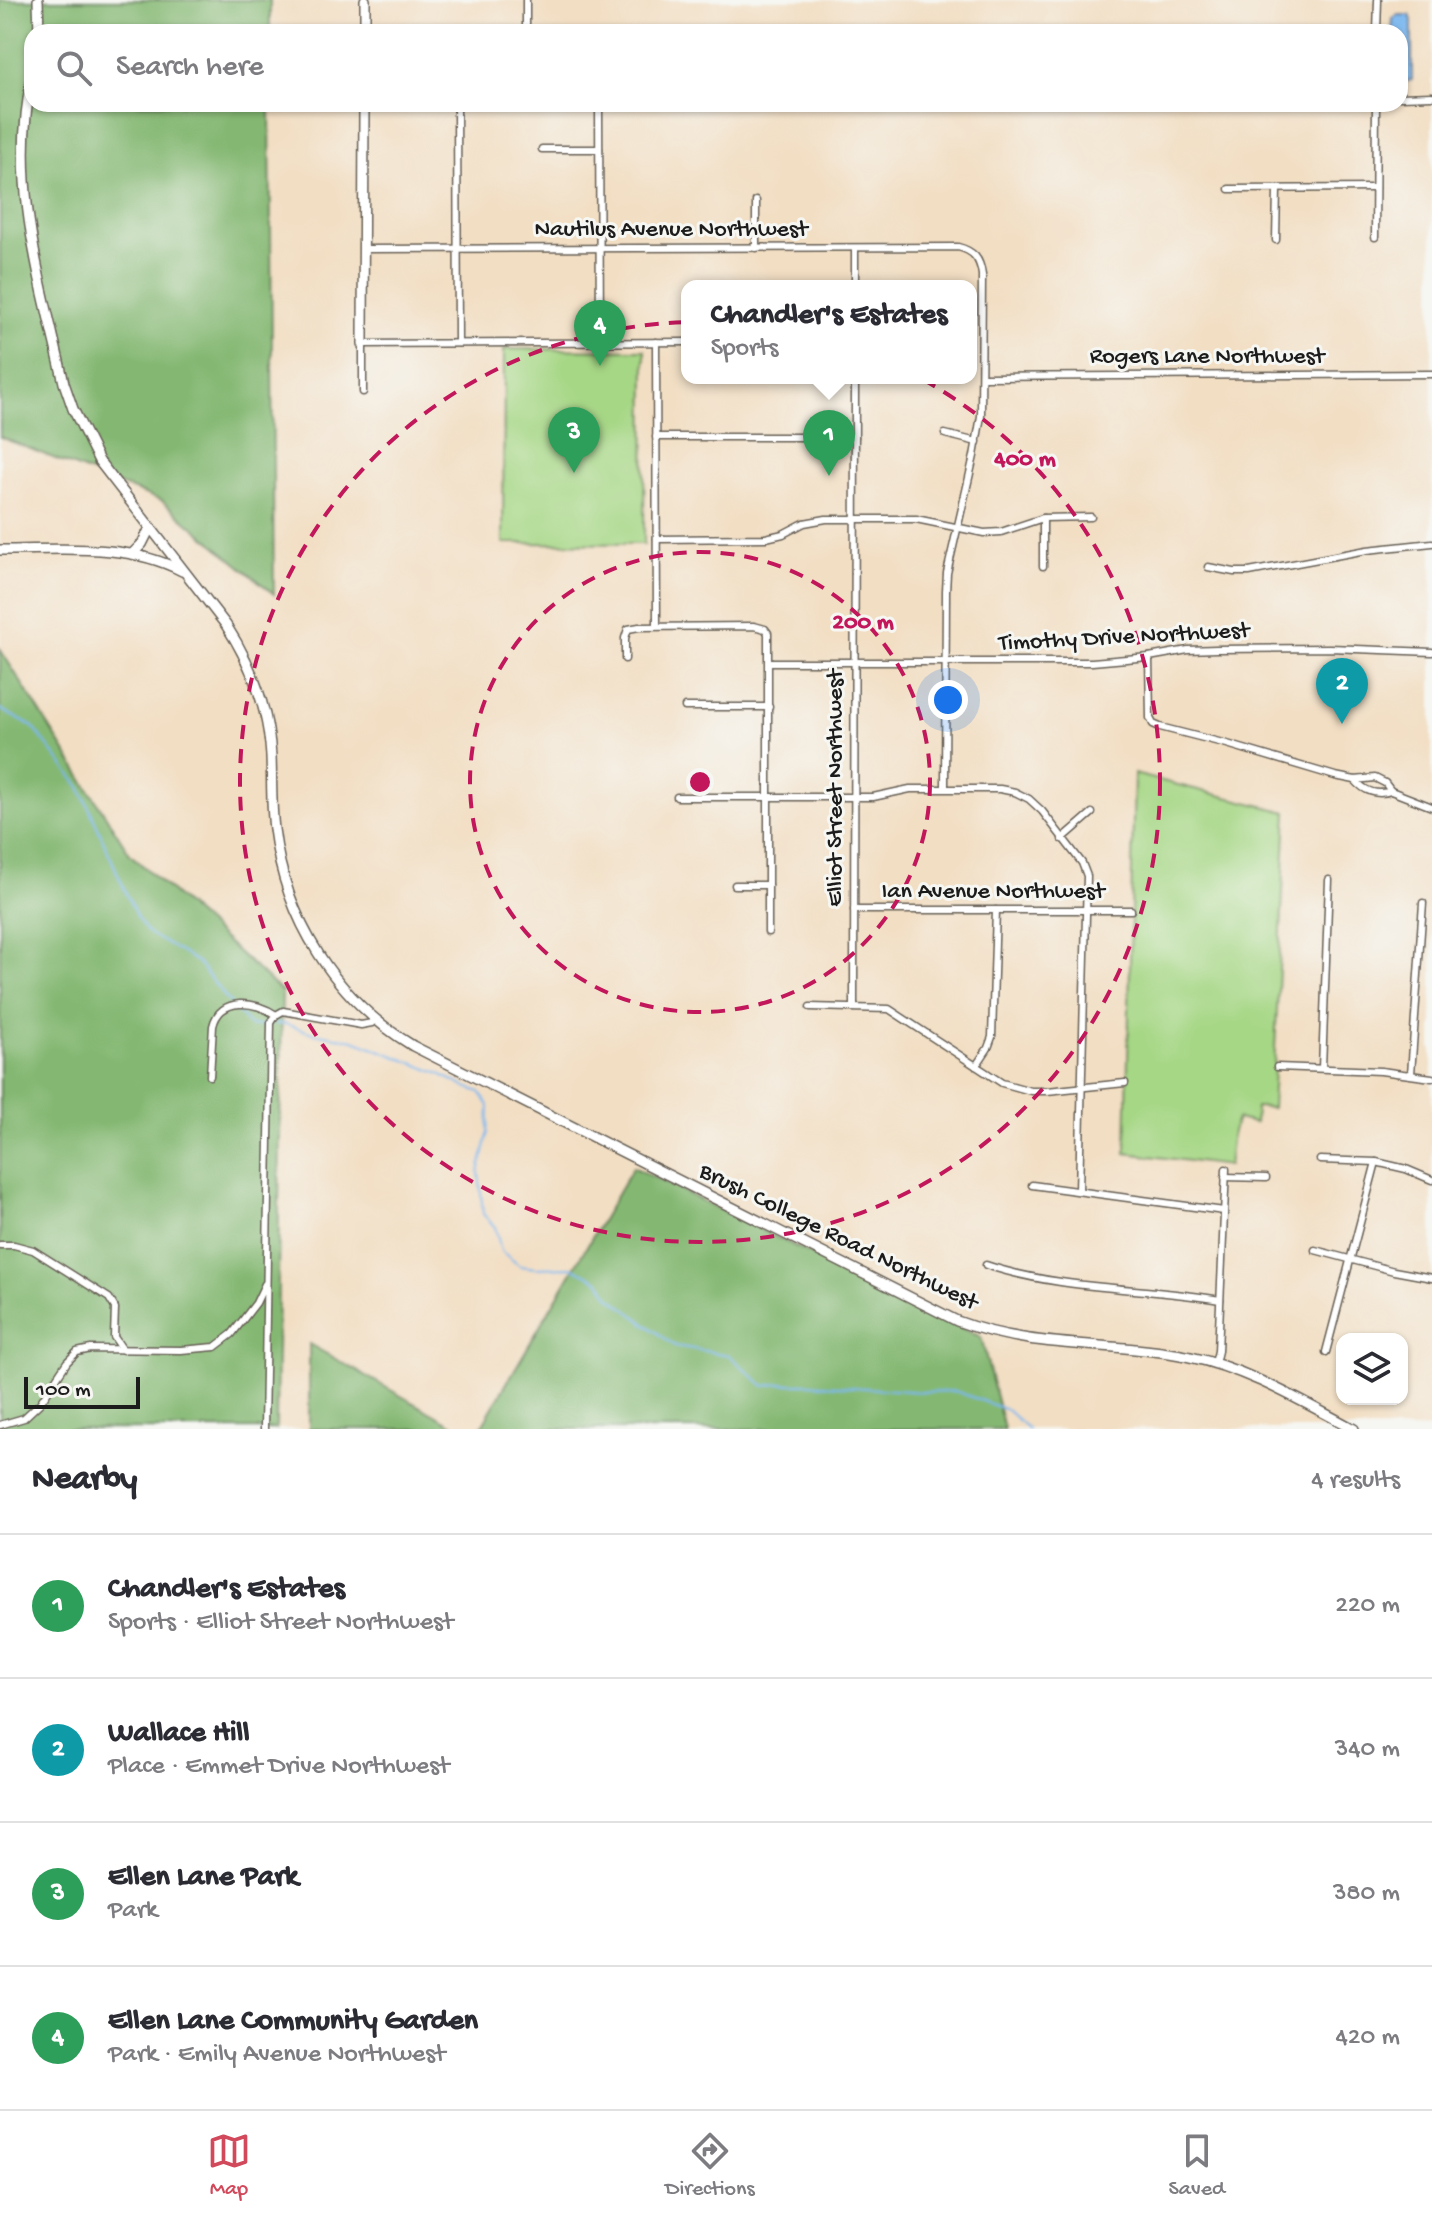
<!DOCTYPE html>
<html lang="en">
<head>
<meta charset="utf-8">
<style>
	:root { --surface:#fff; --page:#f2f2f3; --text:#2b2b33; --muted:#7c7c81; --line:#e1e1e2; --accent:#d1495b }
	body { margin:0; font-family:"Gochi Hand",sans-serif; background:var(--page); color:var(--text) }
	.controls { position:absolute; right:24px; bottom:24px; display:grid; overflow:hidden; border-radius:16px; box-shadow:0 2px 6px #0004 }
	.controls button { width:72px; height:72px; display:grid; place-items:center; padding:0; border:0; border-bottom:2px solid var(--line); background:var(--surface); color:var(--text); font:40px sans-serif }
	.scale { position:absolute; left:24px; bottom:20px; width:116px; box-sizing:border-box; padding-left:8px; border:4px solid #1c1c1c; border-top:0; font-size:22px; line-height:28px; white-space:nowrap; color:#1c1c1c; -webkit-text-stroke:6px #f6f6f2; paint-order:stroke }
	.you { position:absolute; left:948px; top:700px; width:28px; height:28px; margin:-20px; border:6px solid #fff; border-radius:50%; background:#1a73e8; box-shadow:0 0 0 12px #1a73e833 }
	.badge { display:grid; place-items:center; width:52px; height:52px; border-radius:50%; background:var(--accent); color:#fff; font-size:26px; font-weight:700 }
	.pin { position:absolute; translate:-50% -66px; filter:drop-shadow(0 2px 4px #0008) }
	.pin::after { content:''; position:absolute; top:42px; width:28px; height:24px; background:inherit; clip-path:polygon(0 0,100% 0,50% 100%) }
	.popup { position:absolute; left:681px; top:280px; width:296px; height:104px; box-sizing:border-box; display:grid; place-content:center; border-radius:16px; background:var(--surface); filter:drop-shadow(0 2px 6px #0005); font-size:26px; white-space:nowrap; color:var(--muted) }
	.popup b { font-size:30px; color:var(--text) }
	.popup::after { content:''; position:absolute; left:50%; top:100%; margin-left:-16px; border:16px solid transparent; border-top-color:var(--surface) }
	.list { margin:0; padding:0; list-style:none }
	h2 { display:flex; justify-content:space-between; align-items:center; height:104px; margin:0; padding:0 32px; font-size:34px }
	h2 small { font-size:26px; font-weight:400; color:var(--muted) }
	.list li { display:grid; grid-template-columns:52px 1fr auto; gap:24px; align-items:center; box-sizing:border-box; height:144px; padding:0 32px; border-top:2px solid var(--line) }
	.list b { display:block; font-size:30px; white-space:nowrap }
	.list p { margin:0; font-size:26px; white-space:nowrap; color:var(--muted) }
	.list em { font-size:26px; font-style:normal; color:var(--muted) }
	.icon { flex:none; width:44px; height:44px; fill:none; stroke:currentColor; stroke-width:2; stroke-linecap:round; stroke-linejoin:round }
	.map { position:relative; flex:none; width:1432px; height:1429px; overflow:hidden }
	.search { position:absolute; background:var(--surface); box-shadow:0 2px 6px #0004; left:24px; right:24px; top:24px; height:88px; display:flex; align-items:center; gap:20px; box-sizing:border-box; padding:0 28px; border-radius:24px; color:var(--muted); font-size:30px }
	.sheet { height:680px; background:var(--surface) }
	nav { display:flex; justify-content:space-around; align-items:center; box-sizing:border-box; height:112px; border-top:2px solid var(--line); background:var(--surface); font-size:22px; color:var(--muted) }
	nav a { display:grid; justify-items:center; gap:4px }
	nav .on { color:var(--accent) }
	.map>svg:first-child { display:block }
</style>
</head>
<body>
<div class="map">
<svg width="1432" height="1429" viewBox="0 0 1432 1429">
	<rect width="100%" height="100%" fill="#f6f6f2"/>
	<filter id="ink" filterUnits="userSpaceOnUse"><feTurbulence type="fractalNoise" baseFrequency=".0125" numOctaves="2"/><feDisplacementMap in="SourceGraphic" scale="16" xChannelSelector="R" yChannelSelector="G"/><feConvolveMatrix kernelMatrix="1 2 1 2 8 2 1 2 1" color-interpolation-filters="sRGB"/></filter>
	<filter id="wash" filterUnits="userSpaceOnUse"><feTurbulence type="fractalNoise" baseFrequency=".006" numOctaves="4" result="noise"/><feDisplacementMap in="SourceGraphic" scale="32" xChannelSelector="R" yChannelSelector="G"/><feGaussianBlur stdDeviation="1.8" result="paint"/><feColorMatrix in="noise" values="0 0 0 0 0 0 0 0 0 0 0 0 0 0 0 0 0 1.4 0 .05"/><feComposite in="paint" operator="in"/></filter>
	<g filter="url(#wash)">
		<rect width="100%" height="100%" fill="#f2dec3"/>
		<!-- green -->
		<g fill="#a6d785" stroke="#617a50" stroke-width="2">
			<path d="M504 349 645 350 644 544 503 543Z"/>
			<path d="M1134 774 1287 812 1272 1108 1256 1107 1255 1123 1237 1119 1232 1132 1228 1166 1126 1153Z"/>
		</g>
		<!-- forest -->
		<g fill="#84b872" stroke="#506a47" stroke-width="2">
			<path d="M0 0H270V32H32V104H270L274 594 162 501 0 437Z"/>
			<path d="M0 649 130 854 282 992 276 1429H0Z"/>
			<path d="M633 1167 981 1337 1004 1429H480Z"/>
			<path d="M309 1344 460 1429H309Z"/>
		</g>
		<!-- water -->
		<path fill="#7db8ef" stroke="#4c6a86" stroke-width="2" d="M1398 15H1410L1412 20V80L1400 83V32H1392L1393 18Z"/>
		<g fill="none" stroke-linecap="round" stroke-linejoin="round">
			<!-- stream -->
			<g stroke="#7db8ef" stroke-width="2">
				<path d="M0 709 33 727 80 787 137 918 148 933 197 962 231 1004"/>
				<path d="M235 1009 250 1026 269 1025"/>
				<path d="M275 1024H285L313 1033 354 1040 438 1073 463 1086 480 1092 489 1106 488 1135 479 1172 483 1214 495 1227 501 1251 520 1266 536 1268 571 1267 600 1281 610 1297 675 1346 729 1355 764 1386 778 1384H809L923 1392 955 1391 1007 1410 1028 1429"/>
			</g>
		</g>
	</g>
	<g filter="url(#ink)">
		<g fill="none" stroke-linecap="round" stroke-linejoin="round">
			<!-- street casing -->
			<g stroke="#676056" stroke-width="9">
				<g id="street">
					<path d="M526 0V32"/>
					<path d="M1377 32 1378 0"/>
					<path d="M1400 97 1432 96"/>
					<path d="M457 104 458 343"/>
					<path d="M599 104 600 343"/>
					<path d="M542 149H599"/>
					<path d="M1229 189 1375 188"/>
					<path d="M756 201V248"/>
					<path d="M1375 237 1376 104"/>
					<path d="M1276 240 1277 189"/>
					<path d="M364 249 958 247C974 251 980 259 982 275L981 416 974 456 947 573 946 591 945 788"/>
					<path d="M855 286V248"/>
					<path d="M656 342 657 626"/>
					<path d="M982 377 1432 374"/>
					<path d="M363 392V344L687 342"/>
					<path d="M945 434 977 442"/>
					<path d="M656 437H855"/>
					<path d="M1043 518V566"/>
					<path d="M657 539 766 538 783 534 804 523 826 519H916L984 533 1001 532 1043 518 1091 517"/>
					<path d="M1208 567 1234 572H1249L1367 550 1432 543"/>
					<path d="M1149 657 1150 718 1153 724 1160 727 1227 744 1335 776 1355 780 1375 778 1385 783 1391 791 1432 807"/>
					<path d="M625 659V638L628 629 639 627 754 626 765 629 768 633V932"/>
					<path d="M769 662H1092L1149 657 1188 650 1216 649 1330 648 1432 652"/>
					<path d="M685 707H769"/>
					<path d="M1355 780C1364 791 1377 796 1391 791"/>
					<path d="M677 797H873L910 789H1000L1015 792 1029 799 1042 811 1082 863 1087 876 1079 1191"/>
					<path d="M1062 839 1092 813"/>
					<path d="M735 885H768"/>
					<path d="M854 910H1131"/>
					<path d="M854 1006 855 378"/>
					<path d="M810 1007 889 1009 1002 1083 1031 1091H1047L1125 1083"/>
					<path d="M976 1066 988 1048 992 1037 996 910"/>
					<path d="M1277 1067 1381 1071 1432 1078"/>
					<path d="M1322 1068 1329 880"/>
					<path d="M1411 1074 1423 903"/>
					<path d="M210 1076 213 1026C220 996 256 1001 276 1015"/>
					<path d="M1320 1160 1376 1162 1406 1169 1432 1180"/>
					<path d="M1225 1177 1266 1178"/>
					<path d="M1032 1185 1224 1211"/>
					<path d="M0 1245H14L33 1250 109 1298 115 1308 114 1337 123 1350"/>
					<path d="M1315 1250 1394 1271 1432 1278"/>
					<path d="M986 1265C1061 1290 1142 1287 1220 1300"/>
					<path d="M1326 1352 1376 1162"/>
					<path d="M1215 1363 1218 1351 1226 1169"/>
					<path d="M0 1425 24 1418 40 1403 67 1362 77 1352 91 1349 181 1350 215 1347 232 1334 256 1303 265 1284"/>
					<path d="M264 1429 271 1023 276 1015 283 1011 361 1025 372 1023 375 1020"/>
				</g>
			</g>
			<!-- secondary casing -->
			<g stroke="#676056" stroke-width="12">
				<g id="secondary">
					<path d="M38 0 39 32"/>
					<path d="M365 32V0"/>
					<path d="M32 77C9 182 41 281 64 383L73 409 99 461 226 625C252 665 268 708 271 756 272 780 271 805 274 829 285 919 335 999 413 1046L957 1321C1034 1350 1109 1341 1186 1356 1246 1368 1301 1401 1354 1429"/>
					<path d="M363 344 364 104"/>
					<path d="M0 550C61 550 126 542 182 571"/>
					<path d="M133 553 142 544 150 528"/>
				</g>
			</g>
			<!-- street -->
			<use href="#street" stroke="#fff" stroke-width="6"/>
			<!-- secondary -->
			<use href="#secondary" stroke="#fff" stroke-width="9"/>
		</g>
	</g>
	<!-- distance rings -->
	<g fill="none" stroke="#c2185b" stroke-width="4" stroke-dasharray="14 10">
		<circle cx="700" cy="782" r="230"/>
		<circle cx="700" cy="782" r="460"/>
	</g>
	<g text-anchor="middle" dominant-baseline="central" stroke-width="6" stroke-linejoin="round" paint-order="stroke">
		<!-- street labels -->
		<g font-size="24" fill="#1c1c1c" stroke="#f6f6f2">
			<text x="671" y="230">Nautilus Avenue Northwest</text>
			<text x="1207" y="357">Rogers Lane Northwest</text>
			<text transform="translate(1124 638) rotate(-3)">Timothy Drive Northwest</text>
			<text transform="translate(836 788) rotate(-90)">Elliot Street Northwest</text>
			<text x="993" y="892">Ian Avenue Northwest</text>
			<text transform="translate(838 1238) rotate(26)">Brush College Road Northwest</text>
		</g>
	</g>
	<circle cx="700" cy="782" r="12" fill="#c2185b" stroke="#f6f6f2" stroke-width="4"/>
	<g font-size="24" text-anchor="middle" font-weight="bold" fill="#c2185b" stroke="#f6f6f2" stroke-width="6" stroke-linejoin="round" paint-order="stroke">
		<text x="1025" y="465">400 m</text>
		<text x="863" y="628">200 m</text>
	</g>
</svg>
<div class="controls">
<button><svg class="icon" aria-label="layers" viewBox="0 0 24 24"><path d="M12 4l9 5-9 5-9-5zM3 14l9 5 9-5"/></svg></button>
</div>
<div class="scale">100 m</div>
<div class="you"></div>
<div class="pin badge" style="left:829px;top:476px;background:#2e9e5b">1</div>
<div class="popup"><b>Chandler's Estates</b>Sports</div>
<div class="pin badge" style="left:1342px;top:724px;background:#0f9aa8">2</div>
<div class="pin badge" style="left:574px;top:473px;background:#2e9e5b">3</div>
<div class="pin badge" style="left:600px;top:366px;background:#2e9e5b">4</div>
<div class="search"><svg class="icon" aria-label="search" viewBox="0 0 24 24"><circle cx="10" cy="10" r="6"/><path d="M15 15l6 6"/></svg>Search here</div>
</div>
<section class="sheet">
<h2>Nearby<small>4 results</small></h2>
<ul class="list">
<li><span class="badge" style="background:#2e9e5b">1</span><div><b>Chandler's Estates</b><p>Sports · Elliot Street Northwest</p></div><em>220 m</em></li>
<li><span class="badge" style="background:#0f9aa8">2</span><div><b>Wallace Hill</b><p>Place · Emmet Drive Northwest</p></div><em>340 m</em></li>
<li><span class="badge" style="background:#2e9e5b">3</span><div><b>Ellen Lane Park</b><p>Park</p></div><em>380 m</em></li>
<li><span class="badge" style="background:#2e9e5b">4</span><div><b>Ellen Lane Community Garden</b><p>Park · Emily Avenue Northwest</p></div><em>420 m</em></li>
</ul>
</section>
<nav>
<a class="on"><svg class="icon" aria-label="map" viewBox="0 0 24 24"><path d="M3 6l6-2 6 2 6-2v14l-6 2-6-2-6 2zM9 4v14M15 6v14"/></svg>Map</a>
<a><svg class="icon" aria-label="directions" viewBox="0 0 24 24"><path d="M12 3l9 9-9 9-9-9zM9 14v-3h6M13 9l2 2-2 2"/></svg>Directions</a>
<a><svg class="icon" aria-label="saved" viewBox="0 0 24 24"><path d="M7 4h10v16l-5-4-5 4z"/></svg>Saved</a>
</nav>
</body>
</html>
